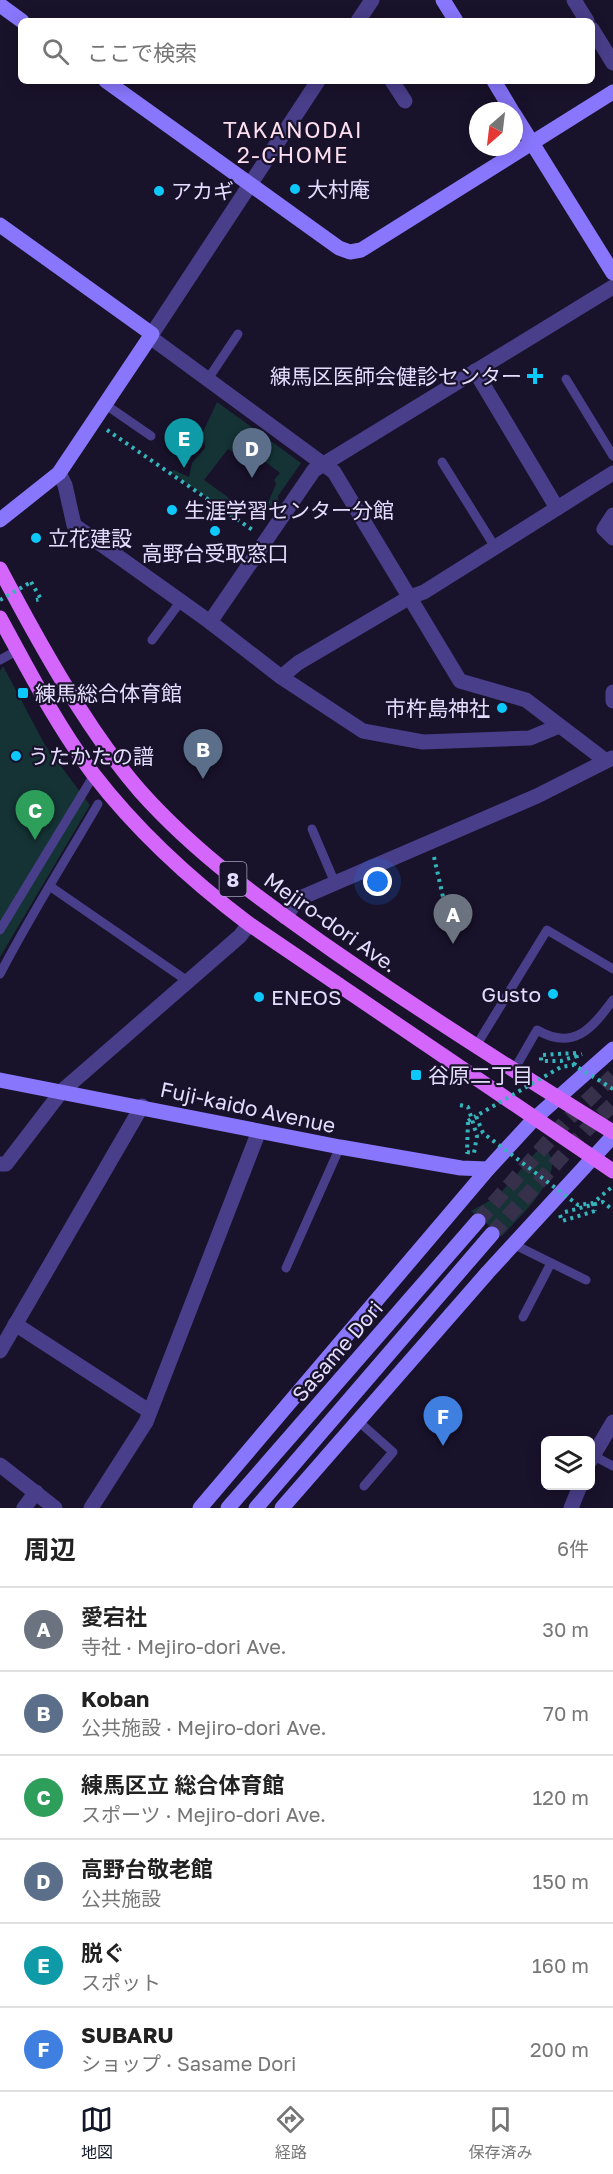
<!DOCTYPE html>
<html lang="ja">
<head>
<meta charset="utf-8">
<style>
	:root { --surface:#fff; --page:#f6f6f6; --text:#222; --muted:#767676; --line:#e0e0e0; --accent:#111827 }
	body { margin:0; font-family:"Golos Text","Noto Sans JP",sans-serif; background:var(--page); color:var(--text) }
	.controls { position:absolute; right:18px; bottom:18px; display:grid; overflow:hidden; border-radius:9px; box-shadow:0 3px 15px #0003 }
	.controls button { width:54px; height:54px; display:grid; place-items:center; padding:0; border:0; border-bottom:2px solid var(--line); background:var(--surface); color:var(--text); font:30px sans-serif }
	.compass { position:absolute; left:469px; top:102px; width:54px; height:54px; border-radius:50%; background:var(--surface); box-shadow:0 3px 15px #0003; rotate:208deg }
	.you { position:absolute; left:378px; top:882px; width:21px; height:21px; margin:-15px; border:4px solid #fff; border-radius:50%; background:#1a73e8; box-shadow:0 0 0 9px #1a73e833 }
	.badge { display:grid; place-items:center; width:39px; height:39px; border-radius:50%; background:var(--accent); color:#fff; font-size:20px; font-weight:700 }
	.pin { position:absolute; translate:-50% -50px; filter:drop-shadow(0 2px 3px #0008) }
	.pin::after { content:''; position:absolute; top:32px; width:21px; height:18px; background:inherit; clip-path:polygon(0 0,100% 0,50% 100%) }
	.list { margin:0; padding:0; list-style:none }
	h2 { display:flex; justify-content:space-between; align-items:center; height:78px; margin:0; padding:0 24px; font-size:26px }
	h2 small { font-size:20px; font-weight:400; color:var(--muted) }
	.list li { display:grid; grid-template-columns:39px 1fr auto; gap:18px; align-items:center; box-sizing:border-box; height:84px; padding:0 24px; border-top:2px solid var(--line) }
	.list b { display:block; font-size:22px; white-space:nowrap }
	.list p { margin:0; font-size:20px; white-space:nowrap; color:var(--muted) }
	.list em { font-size:20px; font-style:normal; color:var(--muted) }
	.icon { flex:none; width:33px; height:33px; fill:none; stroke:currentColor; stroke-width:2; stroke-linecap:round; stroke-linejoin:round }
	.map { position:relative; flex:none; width:613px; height:1508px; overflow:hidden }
	.search { position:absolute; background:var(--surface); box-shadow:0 3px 15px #0003; left:18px; right:18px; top:18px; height:66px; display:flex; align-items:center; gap:15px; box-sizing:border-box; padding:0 21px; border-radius:9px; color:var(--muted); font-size:22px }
	.sheet { height:582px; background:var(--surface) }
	nav { display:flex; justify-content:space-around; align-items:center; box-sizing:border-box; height:84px; border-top:2px solid var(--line); background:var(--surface); font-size:16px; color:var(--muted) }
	nav a { display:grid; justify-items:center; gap:3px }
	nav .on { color:var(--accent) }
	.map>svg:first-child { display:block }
</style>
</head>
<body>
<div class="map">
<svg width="613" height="1508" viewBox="0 0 613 1508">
	<rect width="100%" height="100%" fill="#19122b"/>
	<!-- green -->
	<g fill="#153335">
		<path d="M217 402 301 463 278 496 279 506 277 510 272 509 268 503 276 484 274 480 280 473 254 453 247 461 228 449 204 480 229 498 223 508 170 472 174 470 189 477 192 463 205 448 203 432Z"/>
		<path d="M3 666 45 745 90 805 0 957V671Z"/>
		<path d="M543 1148C574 1168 517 1219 502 1236L471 1211 498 1196 536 1152Z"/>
	</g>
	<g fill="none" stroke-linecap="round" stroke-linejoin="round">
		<!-- secondary-tunnel -->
		<g stroke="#37304b" stroke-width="15" stroke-dasharray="15 8" stroke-linecap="butt">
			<path d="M478 1221 568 1119 613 1076"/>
			<path d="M492 1234 585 1131 613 1104"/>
		</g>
		<!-- path -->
		<g stroke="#34b5bb" stroke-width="4" stroke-dasharray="3 4.5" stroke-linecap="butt">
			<path d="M107 430 254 531"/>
			<path d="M31 582 41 599 36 600"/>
			<path d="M434 857 448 919"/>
			<path d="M576 1053 541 1055V1061H561L582 1054"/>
			<path d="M460 1105 468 1107 477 1136 474 1153 467 1152 468 1121"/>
			<path d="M565 1212 603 1202 613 1210"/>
			<path d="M560 1215 562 1221 595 1211"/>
		</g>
		<!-- lane -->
		<g stroke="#493e89" stroke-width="9">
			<path d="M208 379 238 334"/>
			<path d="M566 379 613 456"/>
			<path d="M106 405 151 436"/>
			<path d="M442 462 495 547"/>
			<path d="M152 640 181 601"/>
			<path d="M0 660 18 650"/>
			<path d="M312 829 335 883"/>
			<path d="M51 887 186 980"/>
			<path d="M0 930 94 775"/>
			<path d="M0 974C30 916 65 861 98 804"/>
			<path d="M476 1046 547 930 613 969"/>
			<path d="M514 1070 537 1030C573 1051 592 1029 613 1000"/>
			<path d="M513 1244 586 1280"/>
			<path d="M286 1268 340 1147"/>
			<path d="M523 1317 551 1263"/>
			<path d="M358 1421 393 1452 364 1486"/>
			<path d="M594 1456 613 1466"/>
		</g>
		<!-- street -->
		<g stroke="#493e89" stroke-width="15">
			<path d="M574 0 587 21"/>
			<path d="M358 21 372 0"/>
			<path d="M592 29 613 63"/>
			<path d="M392 81 405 101"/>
			<path d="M152 334 318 81"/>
			<path d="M150 337 334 472 460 681 526 700 606 761"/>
			<path d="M475 371 557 508"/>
			<path d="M59 473 65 485 74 525 210 622 281 677 363 731 423 742 530 738 559 726"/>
			<path d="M613 515 604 529 613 538"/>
			<path d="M210 622 314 470 613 287"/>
			<path d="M281 677 298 663 410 597 424 592 613 473"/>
			<path d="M613 692V701"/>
			<path d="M285 917 298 899 537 796 612 758"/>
			<path d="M0 1164H6L62 1091 240 936 249 924"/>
			<path d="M15 1324 149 1411"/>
			<path d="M0 1351 142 1106"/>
			<path d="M590 1461 613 1422"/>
			<path d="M0 1465 55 1508"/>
			<path d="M24 1508 36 1492"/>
			<path d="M91 1508 146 1422 259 1131"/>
			<path d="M571 1508 580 1486"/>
		</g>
		<!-- secondary -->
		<g stroke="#8876fc" stroke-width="15">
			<path d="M443 0 456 21"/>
			<path d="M0 5 22 21"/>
			<path d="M106 81 339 248 350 252 361 250 613 92"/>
			<path d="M494 81 512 111"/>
			<path d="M514 114 613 273"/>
			<path d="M0 225 152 334 59 473 0 520"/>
			<path d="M0 1080 340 1147 461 1168 488 1169"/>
			<path d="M200 1508 488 1169 534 1119 613 1049"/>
			<path d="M228 1508 478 1221"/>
			<path d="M256 1508 492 1234"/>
			<path d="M282 1508 488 1272 613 1136"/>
		</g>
		<!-- primary -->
		<g stroke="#d466fc" stroke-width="15">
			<path d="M0 569C38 641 87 730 140 791 197 855 265 903 335 952 426 1015 519 1074 613 1132"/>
			<path d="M0 618C29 671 57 726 94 775 138 832 192 881 249 924L613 1171"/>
		</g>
		<!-- path-bridge -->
		<g stroke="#34b5bb" stroke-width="4" stroke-dasharray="3 4.5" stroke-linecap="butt">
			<path d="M0 600 31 582"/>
			<path d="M574 1065 577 1059 576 1053"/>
			<path d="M613 1089 574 1065 561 1067 476 1116 483 1133 578 1205 593 1203 613 1186"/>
			<path d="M468 1121 476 1116"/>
			<path d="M593 1203 595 1211"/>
		</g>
	</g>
	<!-- markers -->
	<g fill="#0dc8fa" stroke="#19122b" stroke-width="2">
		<circle cx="295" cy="189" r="6"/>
		<circle cx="159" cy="191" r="6"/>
		<path d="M532 367h6v6h6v6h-6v6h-6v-6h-6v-6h6z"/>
		<circle cx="172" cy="510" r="6"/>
		<circle cx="215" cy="531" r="6"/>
		<circle cx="36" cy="538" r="6"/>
		<rect x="17" y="687" width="12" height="12" rx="3"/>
		<circle cx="502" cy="708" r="6"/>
		<circle cx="16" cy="756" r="6"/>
		<circle cx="553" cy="994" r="6"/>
		<circle cx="259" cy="997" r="6"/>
		<rect x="410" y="1069" width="12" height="12" rx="3"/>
	</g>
	<g text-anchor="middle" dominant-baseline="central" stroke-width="4.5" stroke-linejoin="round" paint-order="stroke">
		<!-- shield labels -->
		<rect fill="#19122b" stroke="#a7a0bf" stroke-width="1.5" x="219.5" y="862" width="27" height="34" rx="4.5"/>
		<g font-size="20" font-weight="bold" fill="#e4ddfe">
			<text x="233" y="879">8</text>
		</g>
		<!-- poi labels -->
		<g font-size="21" fill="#e4ddfe" stroke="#19122b" text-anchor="start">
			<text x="307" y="189">大村庵</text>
			<text x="171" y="191">アカギ</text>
			<text x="522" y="376" text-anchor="end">練馬区医師会健診センター</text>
			<text x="184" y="510">生涯学習センター分館</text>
			<text x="48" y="538">立花建設</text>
			<text x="215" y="553" text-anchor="middle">高野台受取窓口</text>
			<text x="35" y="693">練馬総合体育館</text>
			<text x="490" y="708" text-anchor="end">市杵島神社</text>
			<text x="28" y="756">うたかたの譜</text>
			<text x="541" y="994" text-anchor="end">Gusto</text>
			<text x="271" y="997">ENEOS</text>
			<text x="428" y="1075">谷原二丁目</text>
		</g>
		<!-- street labels -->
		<g font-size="21" fill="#e4ddfe" stroke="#19122b">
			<text transform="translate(331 922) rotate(35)">Mejiro-dori Ave.</text>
			<text transform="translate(248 1107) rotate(12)">Fuji-kaido Avenue</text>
			<text transform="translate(337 1351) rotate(-49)">Sasame Dori</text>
		</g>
		<!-- neighbourhood labels -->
		<g font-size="22" letter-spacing="1.5" fill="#fedfef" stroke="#19122b">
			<text x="293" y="129">TAKANODAI<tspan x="293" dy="25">2-CHOME</tspan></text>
		</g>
	</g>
</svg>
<div class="controls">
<button><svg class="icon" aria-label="layers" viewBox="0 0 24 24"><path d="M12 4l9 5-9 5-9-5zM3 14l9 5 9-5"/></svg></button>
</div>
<svg class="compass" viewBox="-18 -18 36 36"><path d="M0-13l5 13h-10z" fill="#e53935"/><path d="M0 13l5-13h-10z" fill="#767676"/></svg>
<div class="you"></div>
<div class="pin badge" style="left:453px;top:944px;background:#6b7280">A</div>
<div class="pin badge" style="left:203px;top:779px;background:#5c6f8a">B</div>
<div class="pin badge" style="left:35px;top:840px;background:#2e9e5b">C</div>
<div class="pin badge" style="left:252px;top:478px;background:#5c6f8a">D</div>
<div class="pin badge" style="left:184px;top:468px;background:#0f9aa8">E</div>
<div class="pin badge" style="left:443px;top:1446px;background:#3f7fe0">F</div>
<div class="search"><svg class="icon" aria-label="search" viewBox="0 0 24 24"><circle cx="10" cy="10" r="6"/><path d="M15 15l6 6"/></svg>ここで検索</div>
</div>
<section class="sheet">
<h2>周辺<small>6件</small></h2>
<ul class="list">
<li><span class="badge" style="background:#6b7280">A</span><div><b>愛宕社</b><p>寺社 · Mejiro-dori Ave.</p></div><em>30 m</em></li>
<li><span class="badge" style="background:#5c6f8a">B</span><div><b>Koban</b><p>公共施設 · Mejiro-dori Ave.</p></div><em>70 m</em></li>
<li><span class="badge" style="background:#2e9e5b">C</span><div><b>練馬区立 総合体育館</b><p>スポーツ · Mejiro-dori Ave.</p></div><em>120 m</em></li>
<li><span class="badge" style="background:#5c6f8a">D</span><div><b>高野台敬老館</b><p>公共施設</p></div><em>150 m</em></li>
<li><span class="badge" style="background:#0f9aa8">E</span><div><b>脱ぐ</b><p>スポット</p></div><em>160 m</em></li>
<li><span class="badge" style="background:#3f7fe0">F</span><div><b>SUBARU</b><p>ショップ · Sasame Dori</p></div><em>200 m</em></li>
</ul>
</section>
<nav>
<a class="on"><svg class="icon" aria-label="map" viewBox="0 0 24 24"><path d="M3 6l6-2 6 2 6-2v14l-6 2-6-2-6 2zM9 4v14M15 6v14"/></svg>地図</a>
<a><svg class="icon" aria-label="directions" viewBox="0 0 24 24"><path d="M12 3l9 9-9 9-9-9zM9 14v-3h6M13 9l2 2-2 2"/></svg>経路</a>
<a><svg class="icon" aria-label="saved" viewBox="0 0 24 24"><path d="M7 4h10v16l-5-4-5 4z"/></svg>保存済み</a>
</nav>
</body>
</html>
